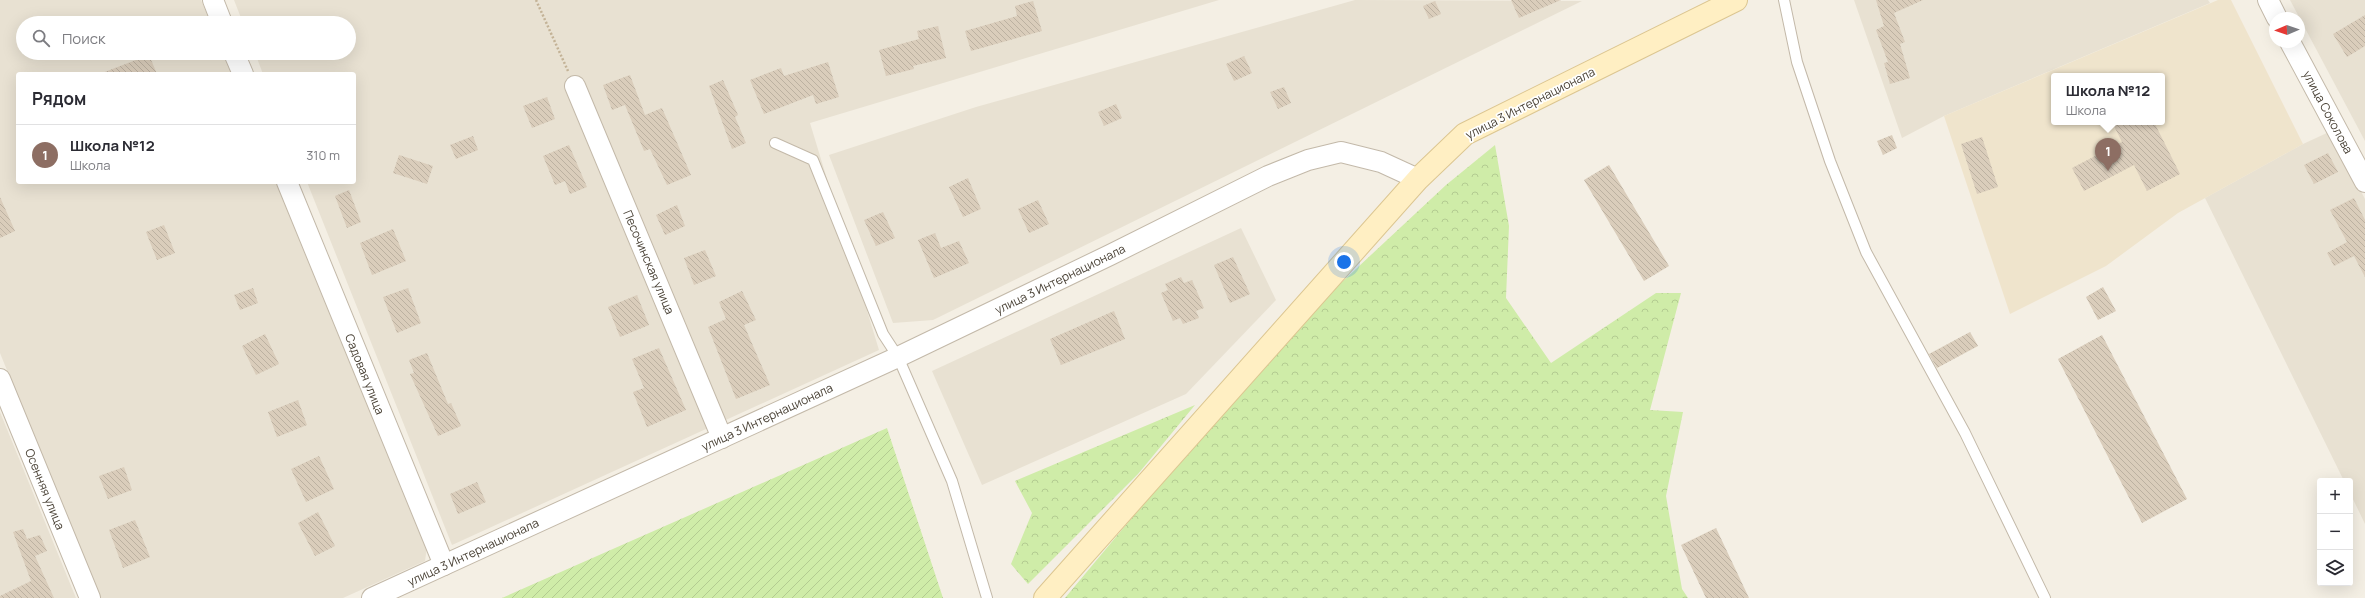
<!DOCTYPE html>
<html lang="ru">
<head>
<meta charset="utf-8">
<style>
	:root { --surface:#fff; --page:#f2f2f3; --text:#2b2b33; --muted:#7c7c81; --line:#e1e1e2; --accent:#1a73e8 }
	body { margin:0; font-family:Manrope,sans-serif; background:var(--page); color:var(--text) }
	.controls { position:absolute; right:12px; bottom:12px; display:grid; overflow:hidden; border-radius:4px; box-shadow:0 4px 16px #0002 }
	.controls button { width:36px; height:36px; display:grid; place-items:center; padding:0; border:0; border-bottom:1px solid var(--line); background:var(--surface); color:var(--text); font:20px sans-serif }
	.compass { position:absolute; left:2269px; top:12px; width:36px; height:36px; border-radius:50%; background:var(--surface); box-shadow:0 4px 16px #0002; rotate:268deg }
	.you { position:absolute; left:1344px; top:262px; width:14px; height:14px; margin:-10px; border:3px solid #fff; border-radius:50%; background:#1a73e8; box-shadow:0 0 0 6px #1a73e833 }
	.badge { display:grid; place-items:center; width:26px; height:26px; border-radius:50%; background:var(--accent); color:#fff; font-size:13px; font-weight:700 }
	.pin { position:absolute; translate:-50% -33px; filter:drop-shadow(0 1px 2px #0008) }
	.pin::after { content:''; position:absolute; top:21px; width:14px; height:12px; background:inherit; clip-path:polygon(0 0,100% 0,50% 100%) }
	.popup { position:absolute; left:2051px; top:73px; width:114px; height:52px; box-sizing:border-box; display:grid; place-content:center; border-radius:4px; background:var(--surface); filter:drop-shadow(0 1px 3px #0005); font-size:13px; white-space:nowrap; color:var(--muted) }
	.popup b { font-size:15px; color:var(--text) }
	.popup::after { content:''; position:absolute; left:50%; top:100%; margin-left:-8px; border:8px solid transparent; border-top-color:var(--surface) }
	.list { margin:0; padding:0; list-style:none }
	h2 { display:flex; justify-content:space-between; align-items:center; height:52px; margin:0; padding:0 16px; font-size:17px }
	h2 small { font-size:13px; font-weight:400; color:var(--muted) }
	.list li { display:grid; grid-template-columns:26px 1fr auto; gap:12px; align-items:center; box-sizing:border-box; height:60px; padding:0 16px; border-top:1px solid var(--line) }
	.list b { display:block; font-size:15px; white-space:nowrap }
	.list p { margin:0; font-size:13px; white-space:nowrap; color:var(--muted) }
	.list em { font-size:13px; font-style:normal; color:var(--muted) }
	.icon { flex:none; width:22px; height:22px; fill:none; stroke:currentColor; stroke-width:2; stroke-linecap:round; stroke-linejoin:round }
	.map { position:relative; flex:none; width:2365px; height:598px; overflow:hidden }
	.search { position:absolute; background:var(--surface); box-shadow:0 4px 16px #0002; left:16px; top:16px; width:340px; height:44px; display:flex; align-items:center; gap:10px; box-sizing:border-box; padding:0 14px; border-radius:22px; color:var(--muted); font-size:15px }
	.panel { position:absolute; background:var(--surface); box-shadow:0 4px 16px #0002; left:16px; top:72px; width:340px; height:112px; border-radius:4px }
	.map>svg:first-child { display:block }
</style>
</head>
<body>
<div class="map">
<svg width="2365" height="598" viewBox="0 0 2365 598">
	<defs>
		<pattern id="forest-crowns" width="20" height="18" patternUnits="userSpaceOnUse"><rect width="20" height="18" fill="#cfeca8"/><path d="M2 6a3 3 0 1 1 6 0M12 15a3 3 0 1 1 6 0" fill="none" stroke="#b3cb91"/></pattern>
		<pattern id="garden-furrows" width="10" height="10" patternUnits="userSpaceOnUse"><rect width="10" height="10" fill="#cfeca8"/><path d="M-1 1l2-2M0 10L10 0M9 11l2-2" fill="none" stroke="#b3cb91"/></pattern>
		<pattern id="building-back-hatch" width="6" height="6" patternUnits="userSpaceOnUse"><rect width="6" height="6" fill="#dacdbb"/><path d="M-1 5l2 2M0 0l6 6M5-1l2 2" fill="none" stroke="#bcb1a1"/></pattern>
	</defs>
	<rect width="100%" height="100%" fill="#f4efe4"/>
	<!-- residential -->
	<g fill="#e8e1d2">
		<path d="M0 0H201L211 23H23V53H224L232 74H18V182H278L428 540 425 561 343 598H99L0 353Z"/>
		<path d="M234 0H1219L810 123 879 350 452 545 307 182H354V74H263L255 53H349V23H243Z"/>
		<path d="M1355 0 1582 1 933 320 893 323 829 155 976 107Z"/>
		<path d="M1854 0H2208L2210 3 1944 116 1902 138Z"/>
		<path d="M2290 0H2365V141Z"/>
		<path d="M2329 132 2365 199V524L2350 493V481H2344L2205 198 2303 144Z"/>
		<path d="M1241 228 1276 300 1186 394 982 485 932 371Z"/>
		<path d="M0 412 76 598H0Z"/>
	</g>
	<!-- education -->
	<path fill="#efe4cc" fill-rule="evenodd" d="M2218 0H2231L2303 144 2178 213 2106 266 2010 314 1944 116ZM2054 76H2162V122H2054Z"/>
	<!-- forest -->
	<g fill="url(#forest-crowns)">
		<path d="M1495 145 1509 226 1506 298 1551 363 1656 293H1681L1650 410 1683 412 1666 496 1682 589 1688 598H1065L1282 338 1446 185Z"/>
		<path d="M1195 405 1138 474 1028 584 1011 564 1032 513 1015 481Z"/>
	</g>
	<!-- garden -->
	<path fill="url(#garden-furrows)" d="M887 428 943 598H502Z"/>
	<!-- building -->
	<g fill="url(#building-back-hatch)">
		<path d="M1511 0H1561L1519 18Z"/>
		<path d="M1876 0H1923L1894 13 1905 42 1900 44 1910 78 1890 84 1884 63 1888 62 1876 30 1884 26Z"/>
		<path d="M1033 1 1042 31 971 51 965 31 1017 16 1015 6Z"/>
		<path d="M1435 1 1441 14 1429 19 1423 6Z"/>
		<path d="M2365 15V46L2347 57 2333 34Z"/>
		<path d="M938 26 946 58 913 66 914 69 886 76 879 50 919 39 917 31Z"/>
		<path d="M149 55 157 74H103L102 73Z"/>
		<path d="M1244 56 1252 73 1234 81 1226 64Z"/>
		<path d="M828 62 839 97 816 104 813 95 764 114 750 80 781 68 784 76Z"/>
		<path d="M630 75 645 115 662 108 691 175 667 185 650 149 644 151 625 105 612 110 603 85Z"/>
		<path d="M723 80 738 115 735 117 746 143 732 149 709 86Z"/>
		<path d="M1284 87 1291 103 1278 109 1270 92Z"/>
		<path d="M547 97 555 119 532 128 523 106Z"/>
		<path d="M1116 104 1122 118 1104 126 1098 112Z"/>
		<path d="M2112 122H2154L2180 174 2147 191 2134 165 2084 191 2072 168 2122 142Z"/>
		<path d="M1892 135 1897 148 1883 155 1877 141Z"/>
		<path d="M473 136 478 150 456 159 450 145Z"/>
		<path d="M1982 137 1998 187 1977 194 1961 144Z"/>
		<path d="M569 145 587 187 570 194 565 181 555 185 543 156Z"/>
		<path d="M2328 153 2338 172 2314 184 2304 165Z"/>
		<path d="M399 155 433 166 427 184 393 173Z"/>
		<path d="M1609 165 1669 266 1644 281 1584 180Z"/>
		<path d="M968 178 981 209 963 217 949 187Z"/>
		<path d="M349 190 361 222 347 228 335 196Z"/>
		<path d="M0 197 15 231 0 238Z"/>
		<path d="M2354 198 2365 220V277L2354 256 2334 266 2327 253 2347 242 2330 210Z"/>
		<path d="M1038 200 1049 224 1029 233 1018 209Z"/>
		<path d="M677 205 685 226 665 235 656 215Z"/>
		<path d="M883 212 895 238 876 246 864 220Z"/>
		<path d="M164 225 175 253 157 260 146 232Z"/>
		<path d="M393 229 406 261 372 275 360 243Z"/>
		<path d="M935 233 941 248 959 241 969 263 934 278 918 240Z"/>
		<path d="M705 250 716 276 694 285 684 258Z"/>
		<path d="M1233 257 1250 294 1230 303 1214 265Z"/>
		<path d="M1181 277 1184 283 1192 280 1204 308 1196 311 1199 318 1183 324 1180 318 1173 321 1161 293 1168 290 1165 284Z"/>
		<path d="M2103 287 2116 311 2098 320 2086 297Z"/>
		<path d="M253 288 258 303 240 310 234 295Z"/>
		<path d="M408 288 421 323 397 333 383 297Z"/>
		<path d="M742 291 756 320 744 325 770 385 736 399 708 327 726 319 719 302Z"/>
		<path d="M637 295 649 325 620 337 608 307Z"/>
		<path d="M1114 311 1125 339 1061 365 1050 339Z"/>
		<path d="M1970 332 1978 346 1937 368 1929 354Z"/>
		<path d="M265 334 279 364 256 375 242 346Z"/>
		<path d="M2102 335 2187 499 2142 523 2058 359Z"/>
		<path d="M659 348 686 410 647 427 633 392 644 388 632 359Z"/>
		<path d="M427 353 448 404 451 403 461 426 438 436 410 374 414 373 409 360Z"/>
		<path d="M298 400 307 425 277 437 268 412Z"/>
		<path d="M319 456 334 489 306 502 291 469Z"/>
		<path d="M124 467 132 490 108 499 99 476Z"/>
		<path d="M477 482 486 502 458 514 450 494Z"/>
		<path d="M318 512 335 546 315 556 298 523Z"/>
		<path d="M135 520 150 557 123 568 109 530Z"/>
		<path d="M1716 528 1749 598H1706L1681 545Z"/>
		<path d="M23 529 27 539 40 535 47 551 35 556 54 598H0V596L31 581 13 532Z"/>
	</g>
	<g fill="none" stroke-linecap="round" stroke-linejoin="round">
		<!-- lane casing -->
		<g stroke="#c3b9a9" stroke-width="12">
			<g id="lane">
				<path d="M1784 0 1797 62 1830 161 1866 252 1965 433 2045 598"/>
				<path d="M775 143 813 160 883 334 898 357 952 481 987 598"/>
			</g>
		</g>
		<!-- street casing -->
		<g stroke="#c3b9a9" stroke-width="22">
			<g id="street">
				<path d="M213 0 222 23"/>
				<path d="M2268 0 2277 18"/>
				<path d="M2290 42 2365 182"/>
				<path d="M234 53 243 74"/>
				<path d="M575 86 722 438"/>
				<path d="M287 182 444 565"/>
				<path d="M0 379 90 598"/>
				<path d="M372 598 898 357 1110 255 1268 176 1308 160 1341 152 1381 162 1418 179"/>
			</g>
		</g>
		<!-- secondary casing -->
		<g stroke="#dcc691" stroke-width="24">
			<path id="secondary" d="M1045 598 1418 179 1465 134 1736 0"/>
		</g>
		<!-- path -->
		<path stroke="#c3b296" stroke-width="2.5" stroke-dasharray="2 2" stroke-linecap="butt" d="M536 0 568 71"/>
		<!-- lane -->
		<use href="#lane" stroke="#fff" stroke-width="10"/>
		<!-- street -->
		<use href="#street" stroke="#fff" stroke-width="20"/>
		<!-- secondary -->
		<use href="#secondary" stroke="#ffefc3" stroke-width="22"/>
	</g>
	<g text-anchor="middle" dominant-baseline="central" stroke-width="3.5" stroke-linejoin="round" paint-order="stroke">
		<!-- street labels -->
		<g font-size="12" fill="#473f33" stroke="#fff">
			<text transform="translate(1530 103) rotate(-27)">улица 3 Интернационала</text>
			<text transform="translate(2328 112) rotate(62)">улица Соколова</text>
			<text transform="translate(649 262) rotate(67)">Песочинская улица</text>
			<text transform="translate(1060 279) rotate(-26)">улица 3 Интернационала</text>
			<text transform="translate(365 374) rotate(68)">Садовая улица</text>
			<text transform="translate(767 417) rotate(-25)">улица 3 Интернационала</text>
			<text transform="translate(45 489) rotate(68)">Осенняя улица</text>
			<text transform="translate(473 552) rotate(-25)">улица 3 Интернационала</text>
		</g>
	</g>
</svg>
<div class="controls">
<button>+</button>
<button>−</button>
<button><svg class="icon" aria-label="layers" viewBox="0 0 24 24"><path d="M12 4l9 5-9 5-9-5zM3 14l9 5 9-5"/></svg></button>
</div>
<svg class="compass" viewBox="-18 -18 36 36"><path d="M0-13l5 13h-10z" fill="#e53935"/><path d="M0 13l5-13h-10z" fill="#7c7c81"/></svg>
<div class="you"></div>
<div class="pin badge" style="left:2108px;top:171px;background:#8d6e63">1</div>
<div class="popup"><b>Школа №12</b>Школа</div>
<div class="search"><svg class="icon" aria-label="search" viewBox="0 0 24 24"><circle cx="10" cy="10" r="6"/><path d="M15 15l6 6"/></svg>Поиск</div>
<section class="panel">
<h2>Рядом<small></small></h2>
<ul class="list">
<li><span class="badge" style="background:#8d6e63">1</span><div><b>Школа №12</b><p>Школа</p></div><em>310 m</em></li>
</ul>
</section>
</div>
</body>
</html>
